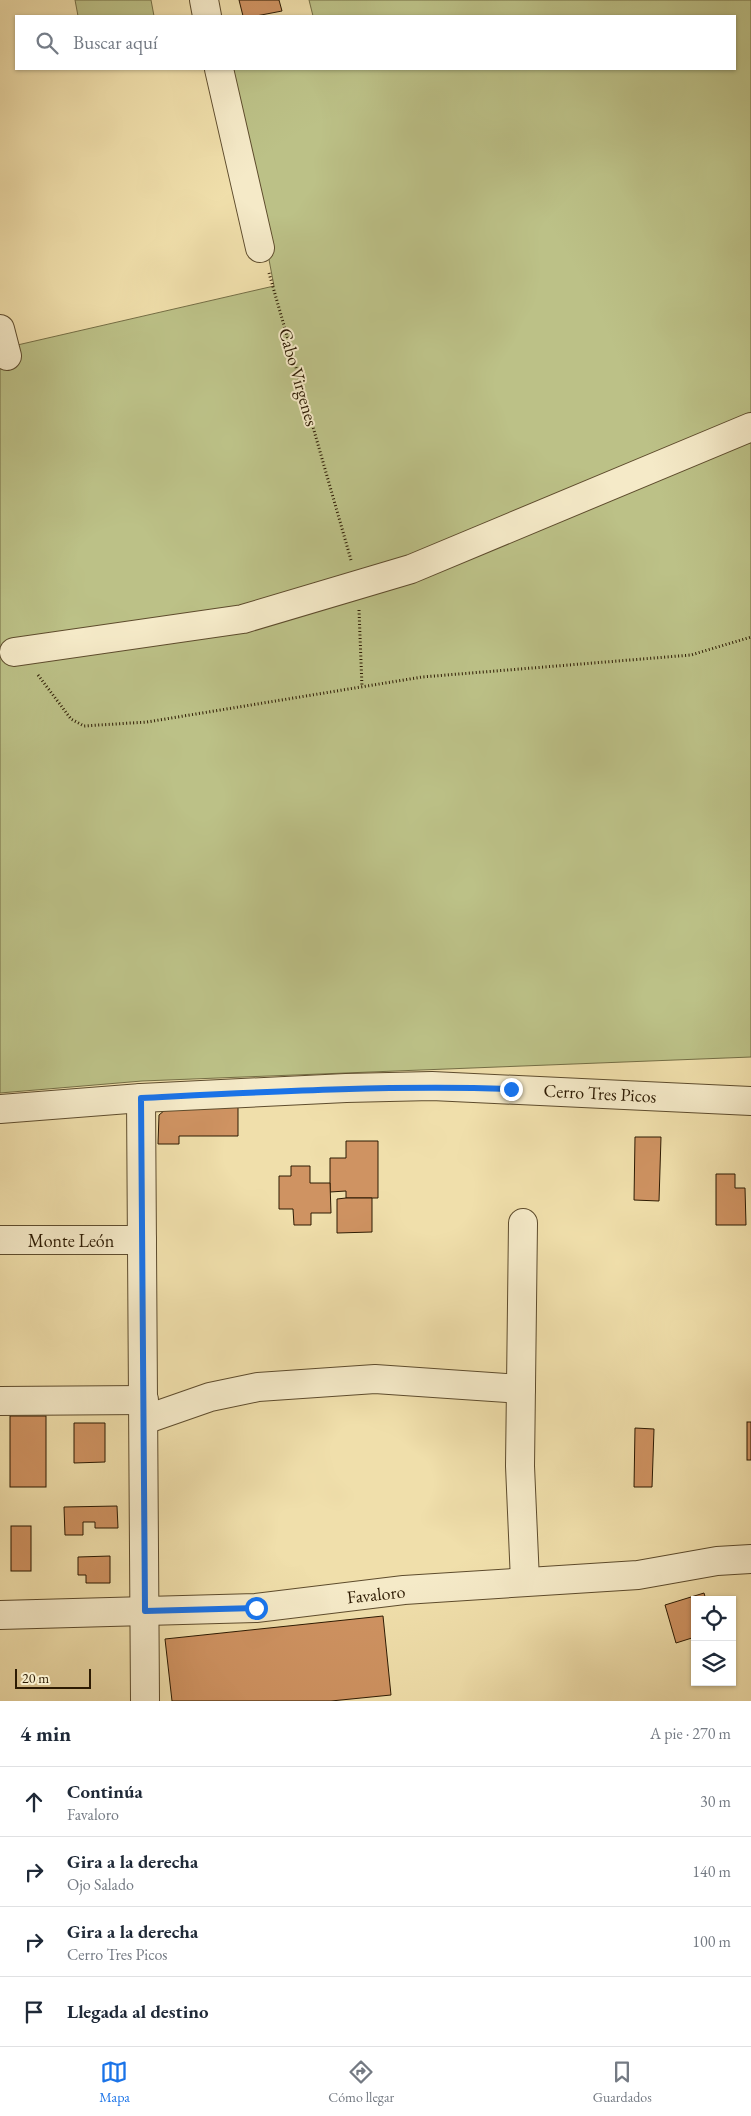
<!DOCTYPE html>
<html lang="es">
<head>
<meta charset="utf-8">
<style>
	:root { --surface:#fff; --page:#f2f2f3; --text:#1f2937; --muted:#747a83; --line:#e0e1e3; --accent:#1a73e8 }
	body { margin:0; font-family:"EB Garamond",serif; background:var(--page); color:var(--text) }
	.controls { position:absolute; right:15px; bottom:15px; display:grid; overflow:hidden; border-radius:0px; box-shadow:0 1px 4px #0004 }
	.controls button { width:45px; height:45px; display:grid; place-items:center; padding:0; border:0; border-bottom:1px solid var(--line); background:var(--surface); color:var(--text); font:25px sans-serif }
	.scale { position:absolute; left:15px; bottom:12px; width:76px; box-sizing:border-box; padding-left:5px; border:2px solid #2d1b03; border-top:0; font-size:14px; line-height:18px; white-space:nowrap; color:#2d1b03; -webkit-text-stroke:4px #f5eac8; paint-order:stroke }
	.stop { position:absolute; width:15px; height:15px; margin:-11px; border:4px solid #1a73e8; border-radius:50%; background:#fff }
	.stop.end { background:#1a73e8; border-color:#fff; box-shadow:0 1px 5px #0008 }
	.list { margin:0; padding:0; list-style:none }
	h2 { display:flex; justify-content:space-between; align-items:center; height:65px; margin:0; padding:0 20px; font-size:21px }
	h2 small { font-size:16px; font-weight:400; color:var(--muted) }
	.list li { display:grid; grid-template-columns:32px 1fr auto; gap:15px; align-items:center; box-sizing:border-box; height:70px; padding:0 20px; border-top:1px solid var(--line) }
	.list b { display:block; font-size:19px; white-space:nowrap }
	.list p { margin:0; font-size:16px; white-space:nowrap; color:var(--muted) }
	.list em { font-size:16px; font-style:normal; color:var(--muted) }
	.icon { flex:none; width:28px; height:28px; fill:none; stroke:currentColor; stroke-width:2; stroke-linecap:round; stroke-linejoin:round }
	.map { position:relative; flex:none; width:751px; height:1701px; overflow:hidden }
	.search { position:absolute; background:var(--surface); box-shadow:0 1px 4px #0004; left:15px; right:15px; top:15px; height:55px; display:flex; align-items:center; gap:12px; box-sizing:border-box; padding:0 18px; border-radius:0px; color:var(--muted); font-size:19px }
	.sheet { height:345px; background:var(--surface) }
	nav { display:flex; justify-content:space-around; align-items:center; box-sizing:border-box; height:70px; border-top:1px solid var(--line); background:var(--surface); font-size:14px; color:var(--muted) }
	nav a { display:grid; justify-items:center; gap:2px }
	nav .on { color:var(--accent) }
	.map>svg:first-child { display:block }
</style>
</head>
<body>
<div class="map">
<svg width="751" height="1701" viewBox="0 0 751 1701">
	<rect width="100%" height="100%" fill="#f0dfab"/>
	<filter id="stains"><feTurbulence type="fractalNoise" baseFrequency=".004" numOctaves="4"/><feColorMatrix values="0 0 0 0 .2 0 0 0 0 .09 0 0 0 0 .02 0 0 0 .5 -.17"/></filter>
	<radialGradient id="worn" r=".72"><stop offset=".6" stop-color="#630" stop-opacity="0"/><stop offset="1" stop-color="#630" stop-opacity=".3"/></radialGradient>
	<!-- green -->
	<g fill="#bcc187" stroke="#746e45">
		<path d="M75 0H151L154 16H78Z"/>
		<path d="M309 0H751V1057L142 1081 0 1093V349L274 286 233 69H735V16H313Z"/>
	</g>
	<!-- building -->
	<g fill="#cf9362" stroke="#2d1b03">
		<path d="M239 0H279L282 11 256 16H243Z"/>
		<path d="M172 1104 238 1105V1136H179V1144H158L159 1115Z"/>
		<path d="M635 1137H661L659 1201 634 1200Z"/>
		<path d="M346 1141H378V1198H346V1191L330 1192V1158H346Z"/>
		<path d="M291 1166H310V1183H330L331 1213H311V1225H294L293 1209H279V1176H291Z"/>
		<path d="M716 1174H735V1188H745L746 1225H716Z"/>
		<path d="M346 1198H372V1232L337 1233V1199Z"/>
		<rect x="10" y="1416" width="36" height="71"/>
		<rect x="747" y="1422" width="4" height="38"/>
		<path d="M74 1423H105V1462L74 1463Z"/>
		<path d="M635 1428 654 1429 652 1487H634Z"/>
		<path d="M117 1506 118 1528H95V1522H83V1535H65L64 1507Z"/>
		<rect x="11" y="1526" width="20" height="45"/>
		<path d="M110 1556V1583H86V1575H78V1557Z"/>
		<path d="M704 1593 706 1600H695V1637L676 1643 665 1605Z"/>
		<path d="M383 1616 391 1695 331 1701H172L165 1639Z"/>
	</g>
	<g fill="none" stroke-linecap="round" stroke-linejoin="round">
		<!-- minor casing -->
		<g stroke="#5e4c2d" stroke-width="30">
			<g id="minor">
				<path d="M204 0 207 16"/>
				<path d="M219 69 260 248"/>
				<path d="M0 329 7 356"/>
				<path d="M14 652 243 619 411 569 751 427"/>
				<path d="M141 1098 145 1701"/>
				<path d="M0 1109 141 1098 346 1088 432 1086 751 1101"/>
				<path d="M523 1223 520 1466 525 1581"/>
				<path d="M0 1240H142"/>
				<path d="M0 1401 144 1400"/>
				<path d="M144 1420 210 1397 258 1387 375 1379 521 1389"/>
				<path d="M0 1615 256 1608 404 1590 638 1575 717 1561 751 1559"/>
			</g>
		</g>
		<!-- path -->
		<g stroke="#2d1b03" stroke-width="3" stroke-dasharray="1 2.5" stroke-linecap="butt">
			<path d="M269 273 351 560"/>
			<path d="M359 610 362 687"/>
			<path d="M38 675 71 719 84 726 147 722 422 677 691 655 751 637"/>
		</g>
		<!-- minor -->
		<use href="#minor" stroke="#f5eac8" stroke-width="28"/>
	</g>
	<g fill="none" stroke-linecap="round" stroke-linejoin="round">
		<!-- route -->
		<path stroke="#1a73e8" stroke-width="6" d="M256 1608 145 1611 141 1098C264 1092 387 1085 511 1089"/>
	</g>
	<g text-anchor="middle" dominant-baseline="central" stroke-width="4" stroke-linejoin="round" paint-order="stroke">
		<!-- street labels -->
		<g font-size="18" fill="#2d1b03" stroke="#f5eac8">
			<text transform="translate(299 377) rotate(74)">Cabo Virgenes</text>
			<text transform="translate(600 1093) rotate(3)">Cerro Tres Picos</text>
			<text x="71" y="1240">Monte León</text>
			<text transform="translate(376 1594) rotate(-6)">Favaloro</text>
		</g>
	</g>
	<rect width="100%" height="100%" filter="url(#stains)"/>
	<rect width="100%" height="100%" fill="url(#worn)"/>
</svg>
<div class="controls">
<button><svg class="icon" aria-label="locate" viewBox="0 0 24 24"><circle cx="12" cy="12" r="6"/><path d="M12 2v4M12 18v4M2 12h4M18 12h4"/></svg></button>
<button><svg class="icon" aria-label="layers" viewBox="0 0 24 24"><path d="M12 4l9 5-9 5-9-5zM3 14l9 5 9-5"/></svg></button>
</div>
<div class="scale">20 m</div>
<div class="stop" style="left:256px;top:1608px"></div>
<div class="stop end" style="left:511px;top:1089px"></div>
<div class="search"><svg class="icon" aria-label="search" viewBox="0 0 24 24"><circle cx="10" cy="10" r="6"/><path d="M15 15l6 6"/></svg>Buscar aquí</div>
</div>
<section class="sheet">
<h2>4 min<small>A pie · 270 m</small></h2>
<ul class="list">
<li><svg class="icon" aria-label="ahead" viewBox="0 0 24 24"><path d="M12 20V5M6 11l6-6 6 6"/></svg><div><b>Continúa</b><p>Favaloro</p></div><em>30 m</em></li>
<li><svg class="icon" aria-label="right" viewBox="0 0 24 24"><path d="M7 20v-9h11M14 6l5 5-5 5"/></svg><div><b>Gira a la derecha</b><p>Ojo Salado</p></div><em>140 m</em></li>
<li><svg class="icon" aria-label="right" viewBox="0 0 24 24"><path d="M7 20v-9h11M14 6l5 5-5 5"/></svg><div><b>Gira a la derecha</b><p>Cerro Tres Picos</p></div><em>100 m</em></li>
<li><svg class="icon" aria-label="arrive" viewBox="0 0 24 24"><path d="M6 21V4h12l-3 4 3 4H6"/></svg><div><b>Llegada al destino</b></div></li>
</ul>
</section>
<nav>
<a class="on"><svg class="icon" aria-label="map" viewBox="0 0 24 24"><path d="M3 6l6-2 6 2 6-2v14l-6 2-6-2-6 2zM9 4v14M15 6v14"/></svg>Mapa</a>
<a><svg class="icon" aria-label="directions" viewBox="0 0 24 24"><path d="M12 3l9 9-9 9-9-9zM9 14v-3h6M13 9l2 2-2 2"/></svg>Cómo llegar</a>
<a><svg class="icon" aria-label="saved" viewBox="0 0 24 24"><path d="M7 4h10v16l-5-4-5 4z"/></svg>Guardados</a>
</nav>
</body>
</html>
